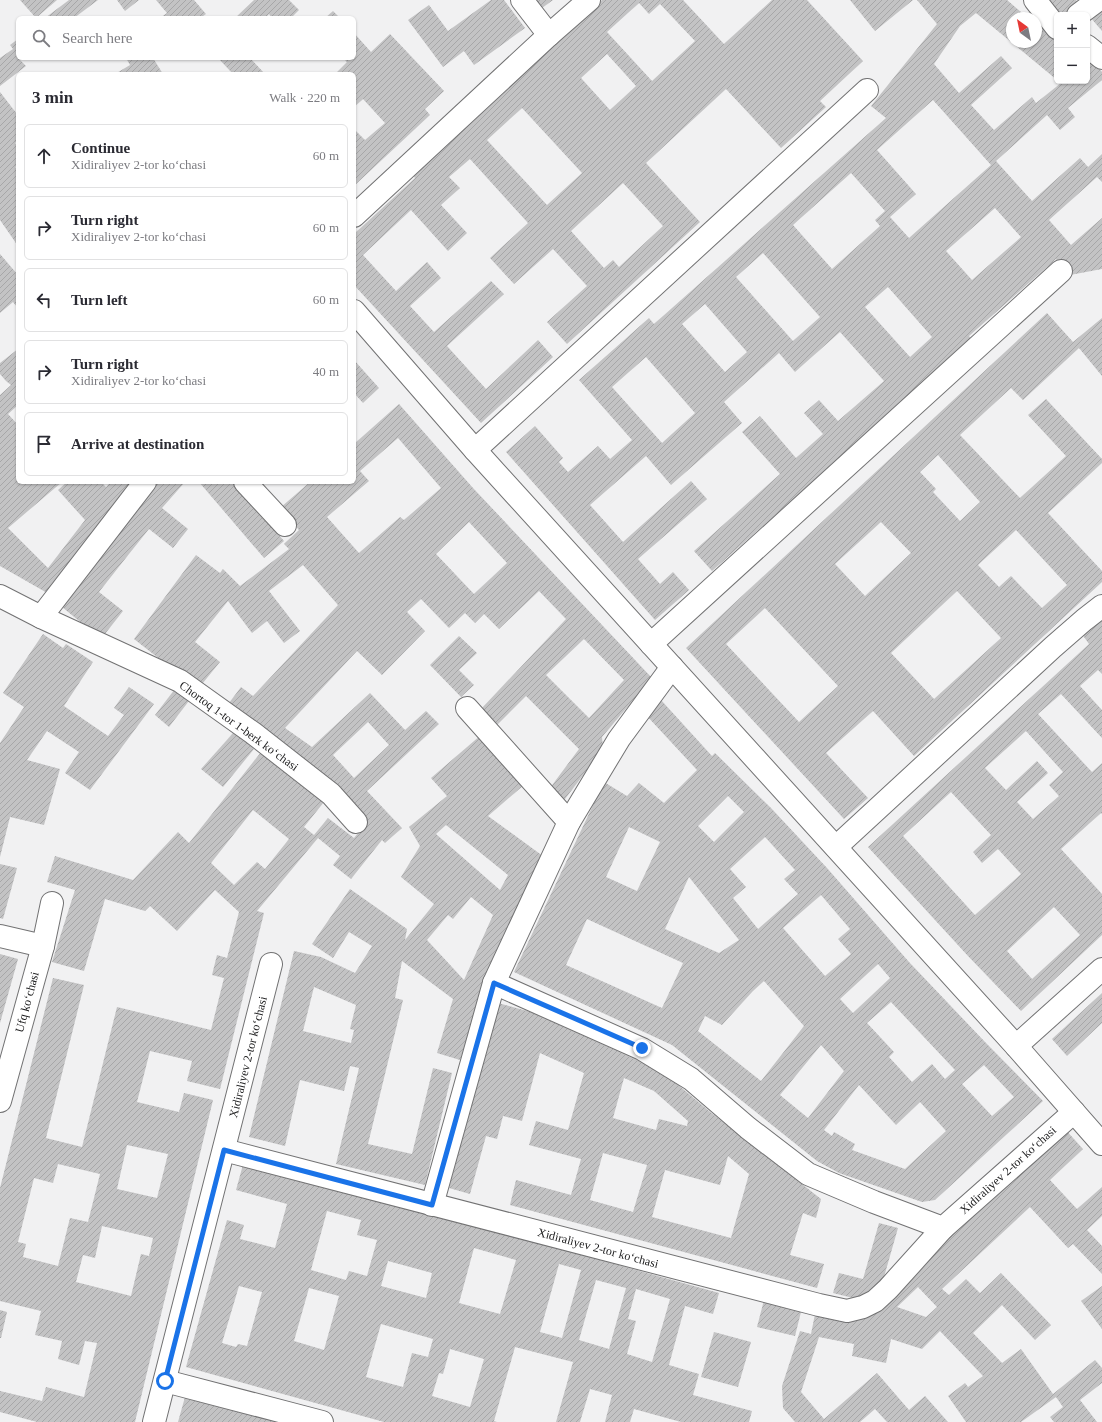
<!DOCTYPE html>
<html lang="en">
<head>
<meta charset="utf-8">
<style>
	:root { --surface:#fff; --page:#f7f7f7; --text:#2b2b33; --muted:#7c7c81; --line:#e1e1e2 }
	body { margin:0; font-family:"Times New Roman",serif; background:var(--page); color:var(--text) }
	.controls { position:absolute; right:12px; top:12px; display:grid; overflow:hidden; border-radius:6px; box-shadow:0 1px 3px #0004 }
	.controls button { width:36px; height:36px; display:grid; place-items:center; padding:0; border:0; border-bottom:1px solid var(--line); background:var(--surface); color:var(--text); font:20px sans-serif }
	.compass { position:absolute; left:1006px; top:12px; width:36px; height:36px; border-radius:50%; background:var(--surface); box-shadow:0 1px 3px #0004; rotate:327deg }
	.stop { position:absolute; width:12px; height:12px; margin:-9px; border:3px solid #1a73e8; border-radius:50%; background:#fff }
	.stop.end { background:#1a73e8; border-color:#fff; box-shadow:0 1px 4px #0008 }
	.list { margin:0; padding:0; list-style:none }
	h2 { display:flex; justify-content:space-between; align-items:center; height:52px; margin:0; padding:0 16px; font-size:17px }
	h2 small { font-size:13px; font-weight:400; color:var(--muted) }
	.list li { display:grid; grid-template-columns:26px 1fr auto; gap:12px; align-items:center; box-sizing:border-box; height:64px; margin:0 8px 8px; padding:0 8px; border:1px solid var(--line); border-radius:6px }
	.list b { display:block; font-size:15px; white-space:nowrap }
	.list p { margin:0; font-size:13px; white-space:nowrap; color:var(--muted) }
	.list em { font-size:13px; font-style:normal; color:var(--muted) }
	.icon { flex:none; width:22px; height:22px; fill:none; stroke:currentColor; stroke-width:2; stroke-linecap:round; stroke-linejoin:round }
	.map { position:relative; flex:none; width:1102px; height:1422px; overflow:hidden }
	.search { position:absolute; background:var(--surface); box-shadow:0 1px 3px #0004; left:16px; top:16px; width:340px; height:44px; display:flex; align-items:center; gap:10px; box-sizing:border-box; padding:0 14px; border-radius:6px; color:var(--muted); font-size:15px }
	.panel { position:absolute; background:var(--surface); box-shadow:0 1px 3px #0004; left:16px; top:72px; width:340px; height:412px; border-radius:6px }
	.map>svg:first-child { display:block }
</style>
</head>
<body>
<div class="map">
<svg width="1102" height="1422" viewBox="0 0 1102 1422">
	<defs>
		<pattern id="building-hatch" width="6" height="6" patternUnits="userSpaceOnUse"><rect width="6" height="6" fill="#c3c3c4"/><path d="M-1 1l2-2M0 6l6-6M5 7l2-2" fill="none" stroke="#a7a7a8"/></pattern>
	</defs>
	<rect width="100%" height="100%" fill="#f1f1f2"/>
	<!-- building -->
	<g fill="url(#building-hatch)" fill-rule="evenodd">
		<path d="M20 0H57L36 18Z"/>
		<path d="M69 0H98L74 18H45Z"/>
		<path d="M117 0H139L125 11Z"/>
		<path d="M156 0H194L206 14 200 18H160L167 13Z"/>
		<path d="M254 0H289L299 10 291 18H272L269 14 265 18H235Z"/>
		<path d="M491 0H504L525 28 474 65 464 51 443 67 408 20 429 5 448 31Z"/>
		<path d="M536 0H553L542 8Z"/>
		<path d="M602 0H683L724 44 772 0H807L863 61 820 101 826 107 781 148 726 89 646 163 700 222 567 344 547 322 587 286 553 249 514 284 490 258 528 223 470 159 449 177 460 188 441 205 467 233 448 251 411 210 363 255 396 291 427 262 441 278 410 306 434 332 491 281 504 294 447 346 486 389 538 340 553 357 481 423 354 285V234L415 178 412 174ZM639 3 649 14 660 4 695 41 652 81 607 32ZM607 54 636 86 610 110 581 78ZM522 108 582 173 547 205 487 140ZM623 183 663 226 619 267 613 260 604 268 571 231Z"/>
		<path d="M850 0H913L875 31Z"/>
		<path d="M917 0H1007L1028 18H1012V42H1036V24L1057 42V80L976 13 960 26 934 64 959 93 1001 56 1012 68 971 105 994 130 1032 97 1036 103 1061 83 1058 81H1087V61L1091 58 1102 72V80L1068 108 1075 117 1060 130 1047 115 996 161 1032 201 1080 158 1088 167 1102 154V182L1097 177 1049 220 1071 245 1102 218V269L1070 275 1056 259 969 336 972 340 712 571 694 551 780 474 742 432 760 416 796 458 823 434 804 413 819 400 838 421 884 381 840 332 795 372 779 353 724 402 742 423 671 485 646 456 590 505 623 542 691 481 707 499 638 559 660 584 673 572 689 590 655 620 506 452 535 426 563 458 559 462 568 472 598 446 610 459 632 440 579 380 649 318 654 324 886 118 871 106 937 24ZM933 100 991 165 909 238 890 217 916 194 877 150ZM851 173 885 211 875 220 880 226 832 269 793 225ZM995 208 1021 237 972 280 946 251ZM763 253 820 317 793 341 736 277ZM888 287 932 337 910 357 865 307ZM705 304 747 352 725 372 682 324ZM646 357 695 413 662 443 612 387Z"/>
		<path d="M1040 0H1076L1078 3 1063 15H1057Z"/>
		<path d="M1102 7V31L1090 17Z"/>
		<path d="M333 11 340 18H325Z"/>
		<path d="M354 33 371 52 390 34 444 91 425 109 430 115 354 186V129L365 140 385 123 363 99 354 107V74H335L347 62 343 58H354Z"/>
		<path d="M18 39V58L26 66 0 86V58L13 49 10 45Z"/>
		<path d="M126 58H153L163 74H115L130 65Z"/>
		<path d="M218 58H250L265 74H233Z"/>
		<path d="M0 92 17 114 18 113V140L15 143 18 147V165L15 167 18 170V246L0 220Z"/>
		<path d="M0 254 18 275V308L13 302 0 313Z"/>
		<path d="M1047 313 1073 342 1102 318V376L1079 348 1023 400 1011 388 960 435 1020 498 1066 456 1028 415 1046 399 1102 459V463L1048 513 1102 571V582L914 756 873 711 826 753 868 798 844 819 686 648ZM938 455 980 502 960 521 933 492 936 489 920 472ZM881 522 911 553 865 596 835 564ZM1016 530 1067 585 1042 608 1011 576 999 587 978 565ZM957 591 1001 638 934 699 891 653ZM765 608 838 686 799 722 726 644Z"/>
		<path d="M18 349V405L8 414 18 425V482H62L8 528 48 568 85 520 58 490 67 482H101L106 487 111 482H140L49 594 0 566V395L11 385 6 381 0 374V363Z"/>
		<path d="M354 360 379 388 363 403 354 393Z"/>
		<path d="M399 404 473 488 652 678 602 737 603 749 562 803 547 792 579 749 526 696 497 725 481 709 566 619 539 591 499 629 484 614 475 623 465 613 449 628 421 599 407 612 425 631 382 675 357 651 285 728 312 747 370 693 405 730 426 711 439 724 367 791 402 828 385 843 382 840 351 879 333 865 340 856 318 838 257 911 264 913 220 1089 187 1081 192 1061 150 1051 137 1102 179 1112 184 1093 213 1100 135 1422H37L0 1412V1391L42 1401 46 1387 84 1397 97 1343 85 1341 79 1365 58 1359 62 1341 35 1335 41 1311 0 1301V1188L53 978 84 985 46 1138 82 1147 117 1007 211 1030 224 978 212 975 217 955 227 958 239 912 215 890 177 931 150 906 145 911 105 899 84 971 52 962 75 890 47 882 55 856 133 880 178 832 189 843 265 747 328 797 304 827 314 835 328 818 354 838 366 823 226 707 241 687 253 696 338 605 303 565 269 591 300 631 284 643 267 621 252 633 228 601 195 642 220 662 198 689 134 639 196 555 220 573 223 569 240 586 289 549 284 544 299 530 280 508 310 482H354V444ZM398 438 441 488 404 520 400 517 359 553 327 517 369 481 360 471ZM469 522 507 563 474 594 436 554ZM584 639 624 680 589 718 546 675ZM368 722 389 745 354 778 333 755ZM253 810 289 839 265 869 257 862 234 885 211 863ZM127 1145 168 1154 157 1198 117 1189ZM58 1164 100 1174 88 1222 70 1218 58 1266 23 1257 26 1244 18 1242 34 1178 53 1183ZM102 1226 153 1238 149 1256 141 1254 131 1296 76 1282 83 1255 95 1258Z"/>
		<path d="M152 482H185L162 508 188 529 173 548 149 529 129 554 99 592 123 611 101 639 56 602Z"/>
		<path d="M199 482H233L284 541 264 558Z"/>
		<path d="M1102 614V674L1098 670 1080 686 1102 710V738L1061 694 1038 714 1092 772 1102 763V814L1101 813 1061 849 1102 894V935L1021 1011 968 956 868 847 1089 644 1079 630ZM1026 731 1063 772 1049 785 1059 796 1033 819 1017 802 1048 773 1037 761 1006 790 985 768ZM951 792 991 835 973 852 982 863 998 849 1021 874 975 915 903 836ZM1054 907 1080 935 1032 979 1007 951Z"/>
		<path d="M43 634 63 648 66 644 93 662 64 706 108 736 124 715 114 708 129 687 154 704 90 790 65 773 79 752 47 731 27 760 60 769 44 825 10 817 0 857V743L24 707 3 693Z"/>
		<path d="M459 636 477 653 459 670 474 685 461 697 430 665Z"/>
		<path d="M178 685 192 697 169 727 155 715Z"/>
		<path d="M661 700 712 756 715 753 771 808 827 868 909 962 985 1042 1043 1101 935 1200 922 1202 839 1173 817 1161 672 1045 514 972 604 782 627 796 639 783 664 803 697 770 646 715ZM728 796 744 812 714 842 698 826ZM629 827 660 842 637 891 606 877ZM765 837 795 870 784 879 798 894 758 929 733 898 746 887 730 869ZM689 877 739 940 719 953 665 929ZM821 895 850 929 838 939 851 954 825 976 783 928ZM587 919 683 963 662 1008 566 965ZM878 964 890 978 853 1013 840 999ZM764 981 804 1026 761 1081 698 1031 705 1016 722 1025 753 991ZM891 1002 955 1070 945 1079 932 1064 912 1082 889 1057 894 1052 867 1023ZM821 1045 844 1071 808 1118 780 1095ZM984 1065 1014 1097 992 1116 962 1084ZM859 1085 896 1125 920 1102 946 1131 905 1169 852 1150 855 1144 834 1132 832 1136 824 1130Z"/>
		<path d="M234 732 254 749 223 787 201 769Z"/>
		<path d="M481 735 524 785 488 816 547 859 478 1007 460 1060 437 1053 453 999 402 961 395 998 403 1000 368 1144 412 1154 433 1068 452 1073 425 1185 336 1164 359 1068 350 1066 344 1091 300 1080 285 1146 249 1137 294 951 321 957 355 973 372 946 349 932 333 958 312 944 350 889 407 929 405 940 434 904 401 877 420 846 409 827 447 796 431 778ZM446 825 508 875 500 890 436 834ZM471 897 493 915 464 980 427 940 448 915 453 919ZM314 987 356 1005 350 1029 354 1030 351 1043 303 1031Z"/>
		<path d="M0 864 17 868 3 919 0 918Z"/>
		<path d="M0 954 18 959 0 1023Z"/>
		<path d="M1102 993V1023L1067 1056 1052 1039Z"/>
		<path d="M498 1003 531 1012 663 1072 709 1111 821 1199 816 1218 803 1213 790 1255 824 1264 817 1288 510 1205 516 1180 571 1195 581 1159 529 1145 536 1121 568 1130 584 1073 540 1053 522 1121 503 1116 497 1139 486 1136 470 1194 449 1188ZM624 1078 654 1091 688 1121 687 1126 659 1119 656 1130 613 1118ZM603 1153 647 1165 633 1212 590 1200ZM728 1156 749 1174 731 1238 652 1217 665 1170 720 1185Z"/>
		<path d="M1064 1128 1083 1149 1050 1180 1077 1209 1102 1187V1216L1087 1230 1102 1246V1274L1073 1244 1068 1248 1030 1207 942 1289 949 1295 966 1279 980 1293 1001 1273 1051 1325 1035 1340 1002 1305 973 1333 1002 1363 1021 1349 1053 1394 1095 1360 1102 1368V1383L1080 1400 1097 1422H1054L1050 1417 1063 1407 1056 1397 1021 1422H966L948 1396 965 1383 968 1387 983 1376 940 1331 922 1349 891 1339 886 1363 852 1356 854 1344 819 1337 801 1392 824 1419 877 1373 909 1410 925 1396 948 1422H887L875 1409 860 1422H795L783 1408 782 1386 800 1331 811 1334 816 1309 860 1319ZM918 1287 937 1307 926 1317 897 1307Z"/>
		<path d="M244 1161 719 1293 713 1314 685 1306 669 1365 699 1374 693 1395 752 1411 749 1422H681L634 1409 630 1422H605L612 1395 590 1389 580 1422H556L573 1362 515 1347 494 1421 497 1422H384L186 1367 227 1220 244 1225 240 1239 275 1248 287 1204 236 1190ZM327 1211 361 1220 357 1235 377 1240 367 1276 349 1271 346 1280 311 1270ZM474 1248 516 1260 500 1314 459 1303ZM388 1261 432 1273 426 1298 381 1286ZM559 1264 581 1270 562 1338 540 1332ZM596 1280 626 1288 609 1349 579 1340ZM239 1286 262 1292 247 1346 238 1344 236 1347 222 1343ZM309 1288 339 1296 324 1350 294 1341ZM636 1289 670 1299 652 1362 627 1354 636 1321 628 1319ZM381 1324 433 1339 428 1357 412 1353 403 1387 366 1377ZM450 1349 484 1359 470 1407 432 1396 439 1373 443 1374Z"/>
		<path d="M879 1223 898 1228 882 1284H877L874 1297 857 1299 833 1293 839 1273 863 1279Z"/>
		<path d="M1102 1286V1329L1081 1301Z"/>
		<path d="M764 1300 802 1308 795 1336 757 1327Z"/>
		<path d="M0 1310 7 1312 1 1338H0Z"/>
		<path d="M714 1332 751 1342 738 1387 701 1377Z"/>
		<path d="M185 1397 279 1422H178Z"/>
	</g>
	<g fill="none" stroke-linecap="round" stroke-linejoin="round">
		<!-- street casing -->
		<g stroke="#727273" stroke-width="24">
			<g id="street">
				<path d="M522 0 549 35 589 0"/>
				<path d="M1035 0 1057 28"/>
				<path d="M1078 15 1098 0"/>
				<path d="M1087 46 1102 58"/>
				<path d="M354 216 549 35"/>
				<path d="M354 311 475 450 1016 1046 1102 1144"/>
				<path d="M475 450 867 90"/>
				<path d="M245 482 285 525"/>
				<path d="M0 596 41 617 180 681 253 733 331 794 356 822"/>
				<path d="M41 617 145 482"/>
				<path d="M651 644 1061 271"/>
				<path d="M467 708 569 822"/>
				<path d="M836 847 1053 647 1084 620 1102 606"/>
				<path d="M0 936 43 946"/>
				<path d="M494 983 642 1049 691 1079 748 1128 808 1174 874 1202 943 1228 1074 1112"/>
				<path d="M1016 1046 1102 969"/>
				<path d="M0 1101 43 946 52 903"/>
				<path d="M224 1150 819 1305 847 1311 863 1307 875 1301 888 1289 943 1228"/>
				<path d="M432 1205 494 983 569 822 619 739 672 667"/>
				<path d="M165 1381 322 1422"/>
				<path d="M154 1422 271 964"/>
			</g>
		</g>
		<!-- street -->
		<use href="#street" stroke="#fff" stroke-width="22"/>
	</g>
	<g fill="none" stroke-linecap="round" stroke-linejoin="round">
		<!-- route -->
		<path stroke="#1a73e8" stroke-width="5" d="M165 1381 224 1150 432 1205 494 983 642 1048"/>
	</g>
	<g text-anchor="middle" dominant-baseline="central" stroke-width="3" stroke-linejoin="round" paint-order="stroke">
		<!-- street labels -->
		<g font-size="12" fill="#1c1c1d" stroke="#fff">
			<text transform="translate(239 726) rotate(36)">Chortoq 1-tor 1-berk koʻchasi</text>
			<text transform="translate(27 1002) rotate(-75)">Ufq koʻchasi</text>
			<text transform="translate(248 1057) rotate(-76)">Xidiraliyev 2-tor koʻchasi</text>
			<text transform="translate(1008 1170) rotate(-42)">Xidiraliyev 2-tor koʻchasi</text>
			<text transform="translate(598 1248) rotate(15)">Xidiraliyev 2-tor koʻchasi</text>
		</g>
	</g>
</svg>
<div class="controls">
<button>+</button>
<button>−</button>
</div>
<svg class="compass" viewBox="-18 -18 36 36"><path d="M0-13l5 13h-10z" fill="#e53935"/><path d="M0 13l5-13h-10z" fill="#7c7c81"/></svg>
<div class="stop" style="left:165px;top:1381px"></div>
<div class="stop end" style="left:642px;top:1048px"></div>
<div class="search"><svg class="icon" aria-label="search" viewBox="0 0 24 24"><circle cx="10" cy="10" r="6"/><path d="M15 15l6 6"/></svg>Search here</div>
<section class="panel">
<h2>3 min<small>Walk · 220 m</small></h2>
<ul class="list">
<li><svg class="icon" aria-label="ahead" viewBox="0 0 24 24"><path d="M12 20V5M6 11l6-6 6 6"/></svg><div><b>Continue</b><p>Xidiraliyev 2-tor koʻchasi</p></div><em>60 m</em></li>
<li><svg class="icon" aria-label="right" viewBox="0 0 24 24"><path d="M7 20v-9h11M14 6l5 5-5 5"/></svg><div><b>Turn right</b><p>Xidiraliyev 2-tor koʻchasi</p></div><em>60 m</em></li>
<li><svg class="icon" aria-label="left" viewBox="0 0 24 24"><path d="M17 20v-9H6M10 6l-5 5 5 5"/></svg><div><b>Turn left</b></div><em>60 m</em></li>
<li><svg class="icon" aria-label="right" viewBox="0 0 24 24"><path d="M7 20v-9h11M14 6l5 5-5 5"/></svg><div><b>Turn right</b><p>Xidiraliyev 2-tor koʻchasi</p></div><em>40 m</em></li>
<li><svg class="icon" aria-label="arrive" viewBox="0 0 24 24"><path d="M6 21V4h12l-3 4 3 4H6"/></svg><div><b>Arrive at destination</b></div></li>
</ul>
</section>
</div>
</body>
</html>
